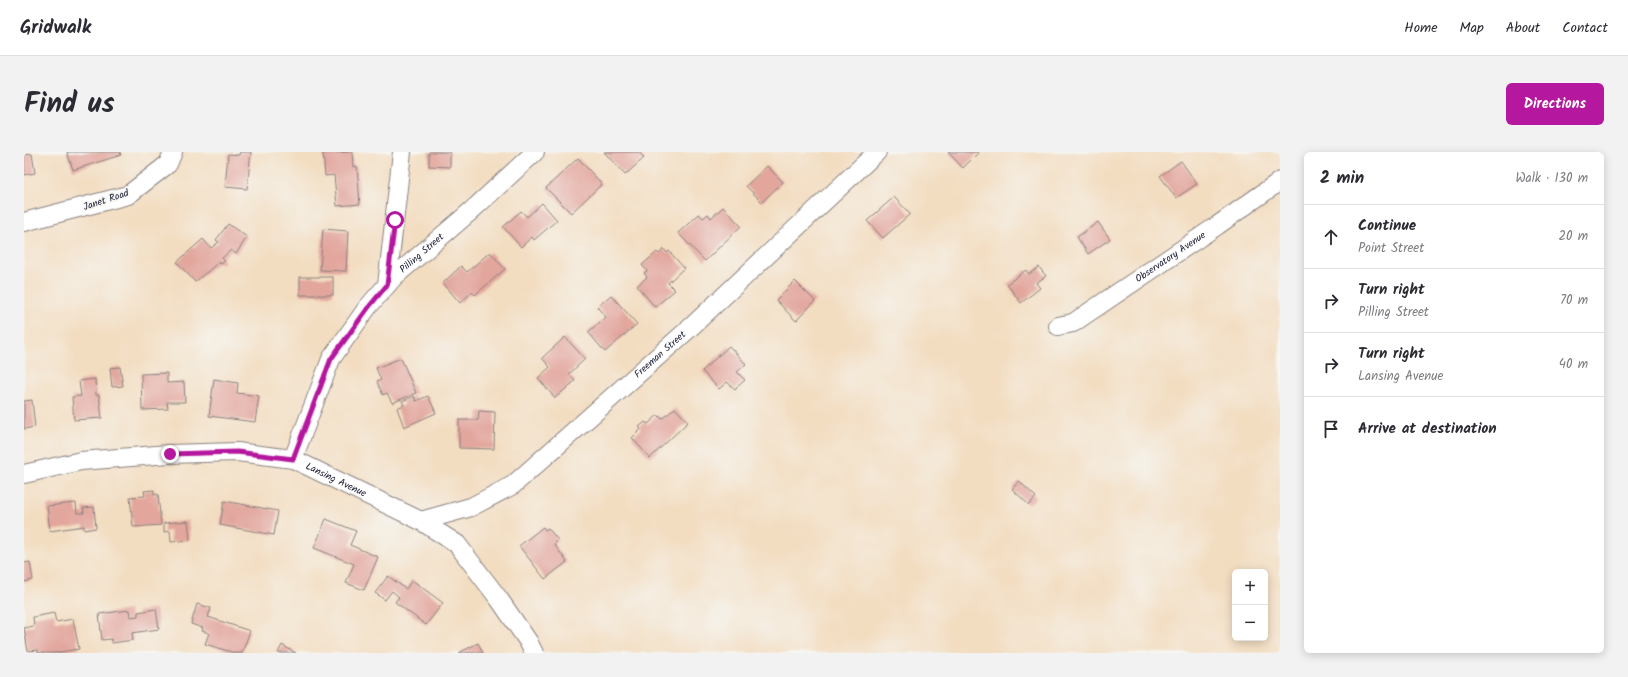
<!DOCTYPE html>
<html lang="en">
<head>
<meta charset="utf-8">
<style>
	:root { --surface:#fff; --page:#f2f2f3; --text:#2b2b33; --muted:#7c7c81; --line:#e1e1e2; --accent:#b5179e }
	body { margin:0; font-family:Kalam,sans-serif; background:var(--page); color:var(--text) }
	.controls { position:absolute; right:12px; bottom:12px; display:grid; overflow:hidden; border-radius:6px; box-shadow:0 2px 10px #0003 }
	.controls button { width:36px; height:36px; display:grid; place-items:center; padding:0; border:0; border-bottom:1px solid var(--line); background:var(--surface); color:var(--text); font:20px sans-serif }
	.stop { position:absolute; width:12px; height:12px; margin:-9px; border:3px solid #b5179e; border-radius:50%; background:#fff }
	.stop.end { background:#b5179e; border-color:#fff; box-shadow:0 1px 4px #0008 }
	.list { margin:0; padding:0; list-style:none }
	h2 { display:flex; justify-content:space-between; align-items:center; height:52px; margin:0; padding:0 16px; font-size:17px }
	h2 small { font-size:13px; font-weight:400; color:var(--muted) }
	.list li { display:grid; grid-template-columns:26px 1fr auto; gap:12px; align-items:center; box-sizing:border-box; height:64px; padding:0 16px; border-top:1px solid var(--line) }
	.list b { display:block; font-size:15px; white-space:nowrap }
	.list p { margin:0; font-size:13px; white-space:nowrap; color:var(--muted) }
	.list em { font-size:13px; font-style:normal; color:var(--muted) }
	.icon { flex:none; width:22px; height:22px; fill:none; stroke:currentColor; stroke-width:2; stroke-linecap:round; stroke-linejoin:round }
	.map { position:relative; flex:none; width:1256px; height:501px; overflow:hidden; border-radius:6px }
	header { display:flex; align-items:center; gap:24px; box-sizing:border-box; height:56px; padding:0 20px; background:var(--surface); border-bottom:1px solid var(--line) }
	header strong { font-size:19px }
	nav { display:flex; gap:22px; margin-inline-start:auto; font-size:14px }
	.intro { display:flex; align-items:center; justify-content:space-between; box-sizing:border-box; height:96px; padding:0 24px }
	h1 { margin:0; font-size:28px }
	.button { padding:10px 18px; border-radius:6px; background:var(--accent); color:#fff; font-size:14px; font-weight:700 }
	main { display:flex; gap:24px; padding:0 24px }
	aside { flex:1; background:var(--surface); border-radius:6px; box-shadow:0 2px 10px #0003 }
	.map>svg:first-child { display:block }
</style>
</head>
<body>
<header>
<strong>Gridwalk</strong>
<nav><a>Home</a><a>Map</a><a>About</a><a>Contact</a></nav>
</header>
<div class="intro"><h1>Find us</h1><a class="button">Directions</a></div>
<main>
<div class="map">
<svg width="1256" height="501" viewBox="0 0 1256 501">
	<rect width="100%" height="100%" fill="#f6f6f2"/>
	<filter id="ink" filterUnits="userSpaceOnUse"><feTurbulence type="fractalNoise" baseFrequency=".025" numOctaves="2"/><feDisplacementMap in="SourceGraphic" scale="8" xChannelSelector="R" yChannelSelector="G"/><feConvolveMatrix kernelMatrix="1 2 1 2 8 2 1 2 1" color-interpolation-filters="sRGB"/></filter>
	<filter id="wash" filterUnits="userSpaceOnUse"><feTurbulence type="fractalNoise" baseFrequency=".012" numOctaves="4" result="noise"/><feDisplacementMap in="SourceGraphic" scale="16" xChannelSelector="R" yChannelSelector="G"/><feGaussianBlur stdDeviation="0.9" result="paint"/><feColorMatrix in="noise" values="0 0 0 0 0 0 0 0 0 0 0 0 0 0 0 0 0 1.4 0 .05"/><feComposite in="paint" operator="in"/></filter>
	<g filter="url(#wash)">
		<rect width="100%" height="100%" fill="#f3ddc1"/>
		<g id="blocks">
			<!-- building -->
			<g fill="#e2a69d">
				<path d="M43 0H96L97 3 49 18Z"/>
				<path d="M216 0H227L223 37 201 35 204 2 215 3Z"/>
				<path d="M328 0 329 15 333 14 336 52 313 54 310 23 301 24 299 1Z"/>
				<path d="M405 0H426V15L405 14Z"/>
				<path d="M580 0H615L620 6 601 23Z"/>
				<path d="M924 0H955L939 16Z"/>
				<path d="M8 2 11 21 0 23V3Z"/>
				<path d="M554 6 578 32 547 61 522 36Z"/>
				<path d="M1157 9 1173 32 1152 46 1136 24Z"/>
				<path d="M743 14 759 30 738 50 722 34Z"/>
				<path d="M870 45 886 62 859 86 843 69Z"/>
				<path d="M518 51 533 68 510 88 508 85 497 95 479 75 497 59 503 65Z"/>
				<path d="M699 55 717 74 681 109 654 81 675 62 679 66 684 62 687 66Z"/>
				<path d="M1074 70 1086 87 1064 102 1053 85Z"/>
				<path d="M204 72 223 85 212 102 207 98 198 106 201 109 197 112 195 110 171 130 153 110 179 87 187 96 195 90 192 88Z"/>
				<path d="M299 77 324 79 322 119 296 118Z"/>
				<path d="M640 97 643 101 645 99 660 116 644 131 651 138 631 155 613 134 623 125 620 121 623 119 618 113 633 100 635 102Z"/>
				<path d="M466 100 481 117 451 143 448 140 436 151 419 131 437 114 443 120Z"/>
				<path d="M1015 115 1022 124 1012 131 1016 136 997 151 983 132 1002 118 1005 122Z"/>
				<rect x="276" y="125" width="33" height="18"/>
				<path d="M771 129 791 149 772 169 752 148Z"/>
				<path d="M587 143 613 172 581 200 564 180 582 165 573 155Z"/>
				<path d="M541 185 561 207 545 222 551 229 531 246 514 226 526 215 518 206Z"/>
				<path d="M705 194 722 212 713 220 721 228 711 237 703 230 695 237 678 219Z"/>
				<path d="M377 206 392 241 368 251 363 241 359 243 353 229 357 228 352 216Z"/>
				<path d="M96 215 99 234 88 235 86 216Z"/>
				<path d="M143 221V231L160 230 161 250H143L144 257 118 258 117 222Z"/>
				<path d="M71 227 72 243H75L78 266 50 268 48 245 57 244 55 229Z"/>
				<path d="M190 227 214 231 213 241 235 244 231 270 185 264Z"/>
				<path d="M390 244 392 249 404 244 412 261 380 275 373 256 380 253 378 249Z"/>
				<path d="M8 248 11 275 0 277V249Z"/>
				<path d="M651 256 664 270 626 306 608 286 617 277 615 275 621 270 624 272 634 263 638 267Z"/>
				<path d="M455 259 471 260 470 297 435 296V268H454Z"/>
				<path d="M995 329 1012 345 1005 353 988 337Z"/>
				<path d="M130 338V343L134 342 137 373 109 375 106 345 121 344 120 339Z"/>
				<path d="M200 349 254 359 250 383 196 373Z"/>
				<path d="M52 351 53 361H60L59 356 70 355 72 376 60 378V374L26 379 23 354Z"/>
				<path d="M302 367 332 379 326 393 354 405 340 438 322 431 330 412 290 396Z"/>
				<path d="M164 369 166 388 147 390 146 379 140 380V371Z"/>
				<path d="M519 375 521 378 524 376 534 388 530 392 543 410 521 427 495 394Z"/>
				<path d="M6 410 9 428 0 430V411Z"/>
				<path d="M364 424 382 437 388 428 419 451 402 473 371 450 375 445 368 439 361 448 351 441Z"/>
				<path d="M173 452 187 456 184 465 226 479 218 501H211L181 492 185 481 178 479 179 476 167 472Z"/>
				<path d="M132 457 135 477 108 481 109 488 88 491 87 487 78 488 75 462 105 458 106 465 114 464V460Z"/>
				<path d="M30 461 32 470 49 467 55 497 30 501H14V498L4 499 0 476 10 474 9 465Z"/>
				<path d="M454 491 459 501H435Z"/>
				<path d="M258 493 272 501H254Z"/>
			</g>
		</g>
	</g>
	<g filter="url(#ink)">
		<use href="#blocks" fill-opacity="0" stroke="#8a807e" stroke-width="1"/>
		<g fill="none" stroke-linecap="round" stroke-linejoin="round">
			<!-- minor casing -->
			<g stroke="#8a807e" stroke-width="20">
				<g id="minor">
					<path d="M0 70 104 43 144 12 149 0"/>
					<path d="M363 133 378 0"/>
					<path id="s1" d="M1034 174 1049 171 1194 73 1256 29"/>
					<path id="s2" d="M269 307 307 207 343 156 370 125 447 59 511 0"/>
					<path id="s3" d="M0 322 57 309 145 302 213 300 269 307 397 369 433 392 475 447 504 489 510 501"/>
					<path id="s4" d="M397 369 447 355 489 333 667 175 853 0"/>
				</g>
			</g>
			<!-- minor -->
			<use href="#minor" stroke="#fff" stroke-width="18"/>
		</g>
	</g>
	<g fill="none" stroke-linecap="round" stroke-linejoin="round" filter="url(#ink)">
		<!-- route -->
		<path stroke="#b5179e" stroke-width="5" d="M146 302 213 300 269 307 307 207 344 156 363 133 371 68"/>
	</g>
	<g text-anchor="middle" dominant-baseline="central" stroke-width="3.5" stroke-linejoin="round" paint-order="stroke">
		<!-- street labels -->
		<g font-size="10" fill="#22223b" stroke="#f6f6f2">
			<text transform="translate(82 48) rotate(-18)">Janet Road</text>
			<text stroke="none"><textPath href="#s2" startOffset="247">Pilling Street</textPath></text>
			<text stroke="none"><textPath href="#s1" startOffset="133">Observatory Avenue</textPath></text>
			<text stroke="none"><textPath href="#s4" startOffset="296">Freeman Street</textPath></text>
			<text stroke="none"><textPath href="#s3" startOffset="319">Lansing Avenue</textPath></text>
		</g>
	</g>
</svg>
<div class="controls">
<button>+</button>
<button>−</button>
</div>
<div class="stop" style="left:371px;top:68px"></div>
<div class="stop end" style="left:146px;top:302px"></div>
</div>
<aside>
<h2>2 min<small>Walk · 130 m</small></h2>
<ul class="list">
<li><svg class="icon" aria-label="ahead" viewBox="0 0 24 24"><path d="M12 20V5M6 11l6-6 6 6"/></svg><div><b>Continue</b><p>Point Street</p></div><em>20 m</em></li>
<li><svg class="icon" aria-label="right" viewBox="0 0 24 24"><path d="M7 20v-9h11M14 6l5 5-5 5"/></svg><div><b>Turn right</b><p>Pilling Street</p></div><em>70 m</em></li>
<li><svg class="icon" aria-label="right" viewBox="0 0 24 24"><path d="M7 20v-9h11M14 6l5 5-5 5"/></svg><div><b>Turn right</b><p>Lansing Avenue</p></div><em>40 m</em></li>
<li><svg class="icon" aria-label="arrive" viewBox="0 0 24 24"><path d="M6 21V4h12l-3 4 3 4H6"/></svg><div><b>Arrive at destination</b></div></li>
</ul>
</aside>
</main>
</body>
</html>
